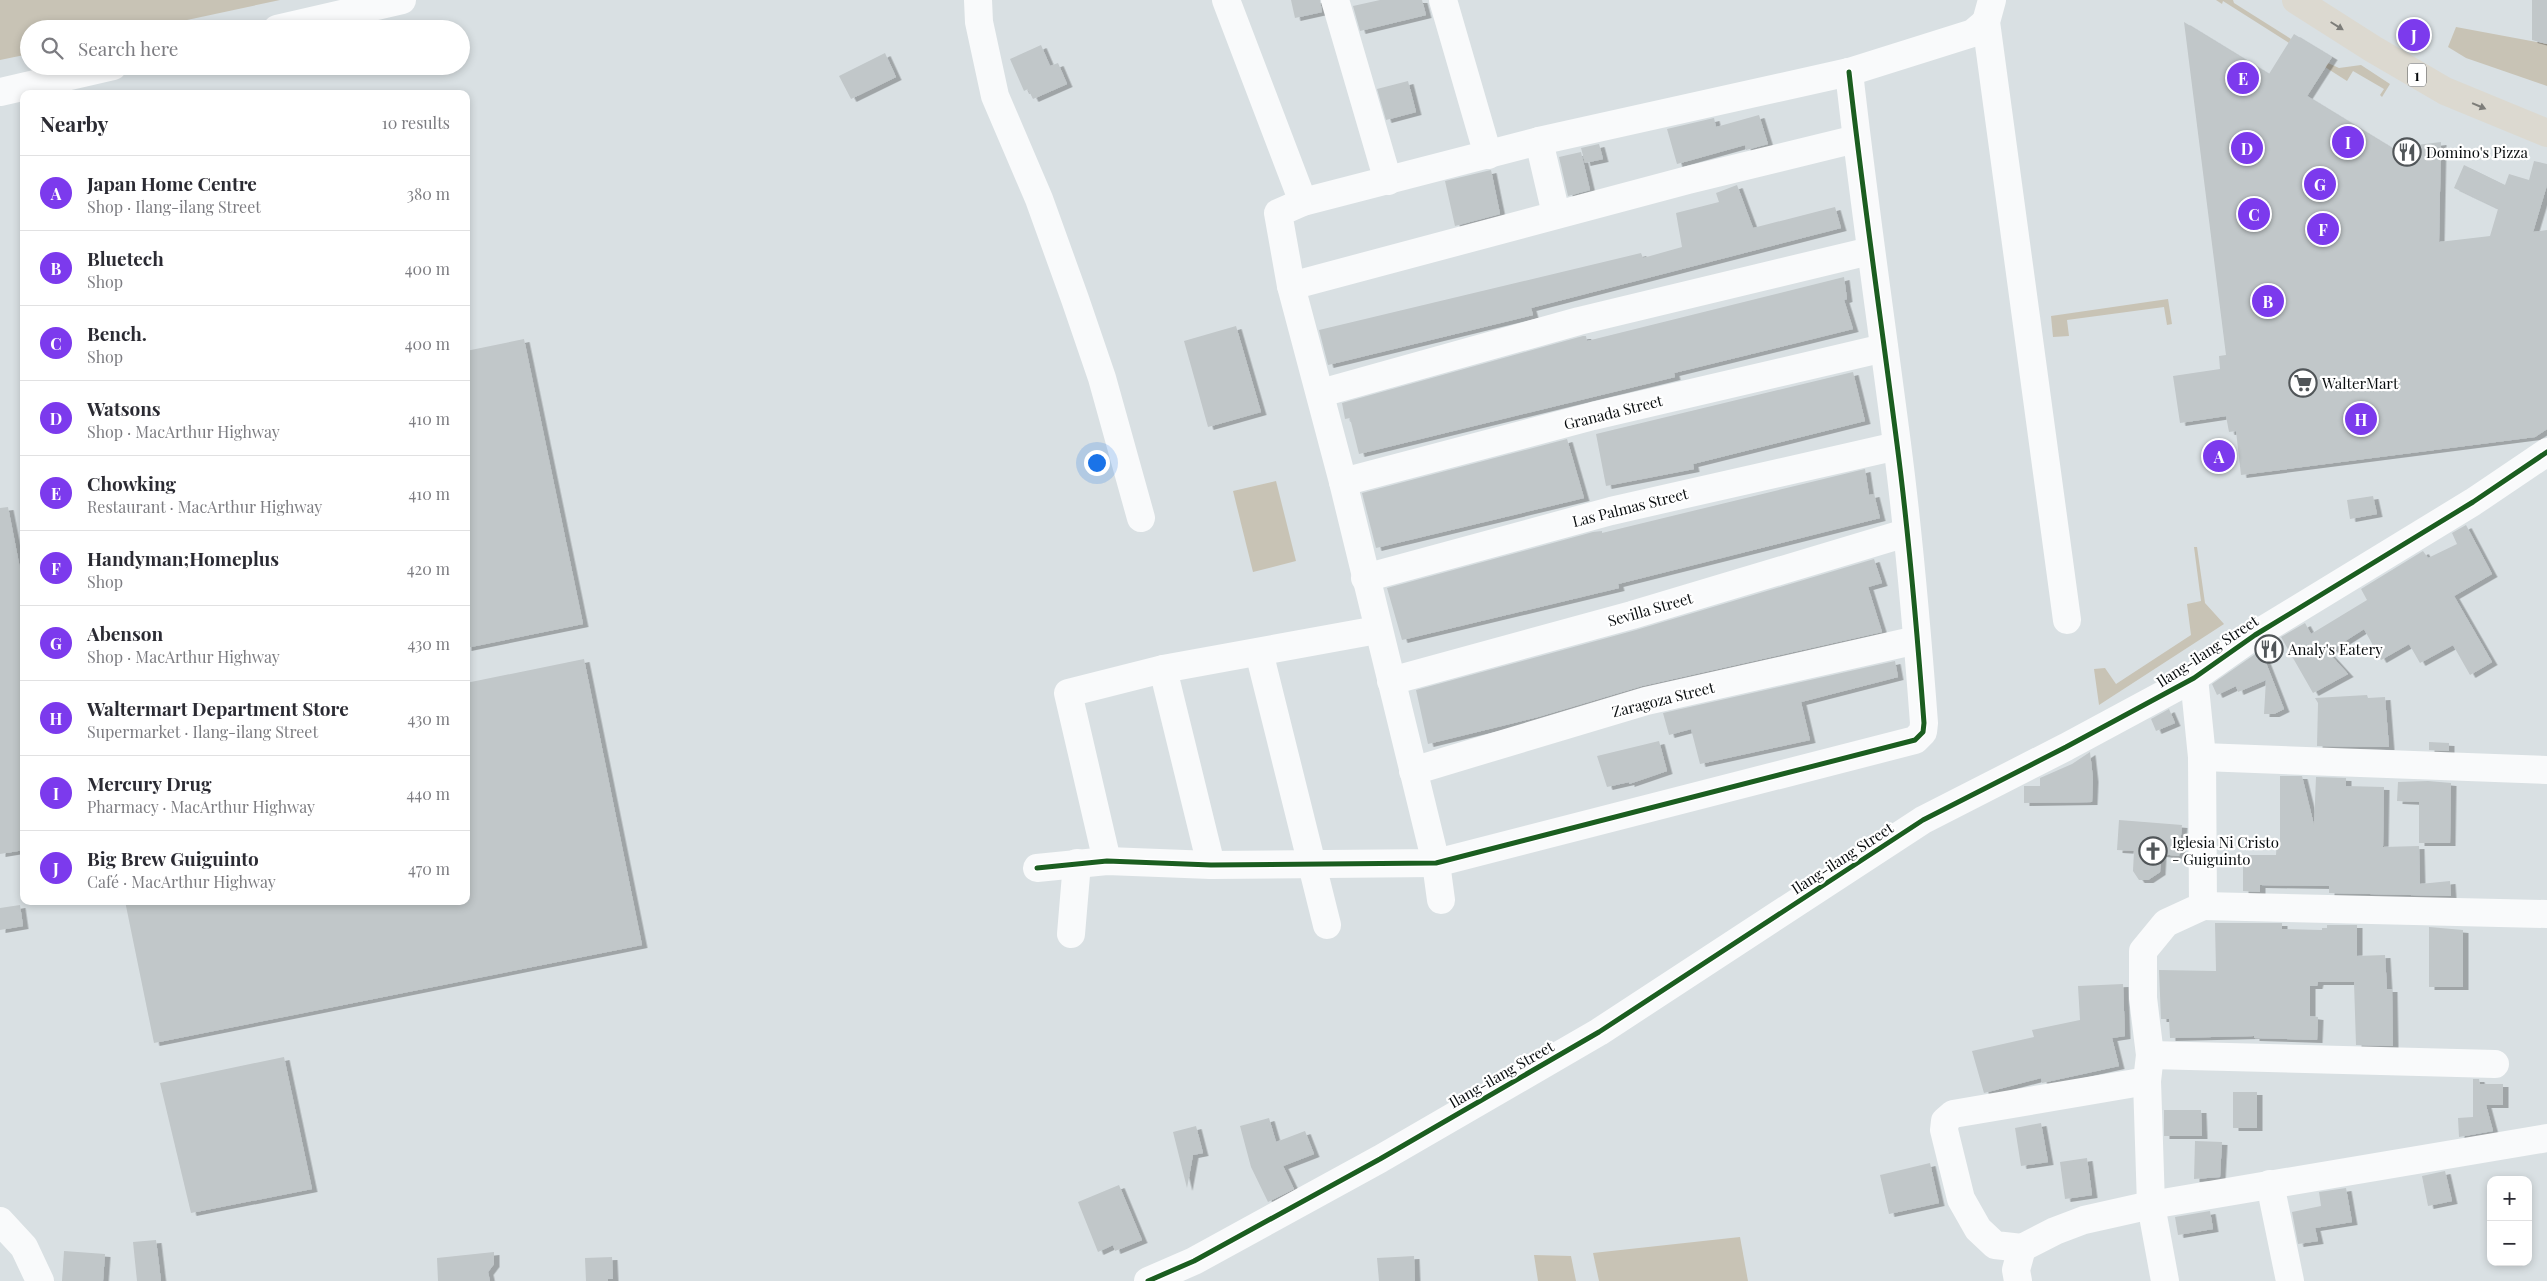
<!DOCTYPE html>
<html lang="en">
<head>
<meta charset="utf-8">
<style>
	:root { --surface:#fff; --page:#f2f2f3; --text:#2b2b33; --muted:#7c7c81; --line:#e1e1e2; --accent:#7c3aed }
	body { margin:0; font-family:"Playfair Display",serif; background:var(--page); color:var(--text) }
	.controls { position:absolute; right:15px; bottom:15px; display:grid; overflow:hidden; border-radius:10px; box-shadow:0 2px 8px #0003 }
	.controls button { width:45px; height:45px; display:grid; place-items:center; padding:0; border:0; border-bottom:1px solid var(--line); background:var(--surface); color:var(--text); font:25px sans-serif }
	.you { position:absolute; left:1096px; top:462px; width:18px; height:18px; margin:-12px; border:4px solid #fff; border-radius:50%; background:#1a73e8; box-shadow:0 0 0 8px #1a73e833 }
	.badge { display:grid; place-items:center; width:32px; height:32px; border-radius:50%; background:var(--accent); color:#fff; font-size:16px; font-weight:700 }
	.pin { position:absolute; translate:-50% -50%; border:2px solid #fff; box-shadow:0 1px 5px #0006 }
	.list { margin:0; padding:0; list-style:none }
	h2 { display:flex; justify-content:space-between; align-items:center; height:65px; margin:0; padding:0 20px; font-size:21px }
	h2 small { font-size:16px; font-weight:400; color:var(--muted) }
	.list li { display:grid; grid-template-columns:32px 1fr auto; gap:15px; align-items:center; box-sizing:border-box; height:75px; padding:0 20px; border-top:1px solid var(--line) }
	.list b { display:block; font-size:19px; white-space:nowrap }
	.list p { margin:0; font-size:16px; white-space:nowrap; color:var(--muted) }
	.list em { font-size:16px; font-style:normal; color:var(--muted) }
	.icon { flex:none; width:28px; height:28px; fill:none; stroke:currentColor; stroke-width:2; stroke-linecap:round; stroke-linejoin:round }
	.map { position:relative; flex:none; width:2547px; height:1281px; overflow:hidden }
	.search { position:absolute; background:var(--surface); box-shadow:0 2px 8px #0003; left:20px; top:20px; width:450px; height:55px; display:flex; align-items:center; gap:12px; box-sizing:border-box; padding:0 18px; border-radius:28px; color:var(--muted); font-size:19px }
	.panel { position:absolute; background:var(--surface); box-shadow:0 2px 8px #0003; left:20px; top:90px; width:450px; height:815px; border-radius:10px }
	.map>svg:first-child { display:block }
</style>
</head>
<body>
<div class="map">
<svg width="2547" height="1281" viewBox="0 0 2547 1281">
	<defs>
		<filter id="shadow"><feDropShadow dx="5.5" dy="3" stdDeviation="0" flood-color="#0004"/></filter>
	</defs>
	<rect width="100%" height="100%" fill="#d9e0e3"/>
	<!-- green -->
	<g fill="#c8c3b5">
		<path d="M0 0H280L145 29H29V54L0 60Z"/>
		<path d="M2216 0H2233L2234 3 2291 39 2289 43 2223 1 2222 4Z"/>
		<path d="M2456 27 2547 44V86L2466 58 2448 47Z"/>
		<path d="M2328 63 2339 68 2361 65 2390 84 2382 97 2380 95 2384 89 2353 71 2347 81 2325 67Z"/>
		<path d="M2168 299 2172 324 2167 325 2164 307 2067 320 2069 336 2053 337 2051 316Z"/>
		<path d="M1276 481 1296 561 1253 572 1233 491Z"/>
		<path d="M2194 547H2197L2205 603 2224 624 2099 705 2094 669 2105 668 2116 684 2191 635 2187 604 2201 601Z"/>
		<path d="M1740 1237 1748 1281H1599L1593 1253Z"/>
		<path d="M1534 1255 1571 1256 1576 1281H1538Z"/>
	</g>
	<!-- building -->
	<g fill="#c1c7c9" filter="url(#shadow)">
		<path d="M1291 0H1320L1322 12 1295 18Z"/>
		<path d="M1380 0H1422L1426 15 1360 31 1353 6Z"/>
		<path d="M2532 0H2547V44L2532 40Z"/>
		<path d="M2184 22 2269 74 2294 34 2332 57 2307 96 2392 148 2441 142 2439 242 2490 236 2498 209 2454 188 2464 165 2505 185 2509 174 2529 180 2534 161 2547 164V185L2533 232 2547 230V429L2535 437 2241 475 2236 431 2229 432 2226 416 2180 423 2173 376 2220 369 2219 356 2226 355Z"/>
		<path d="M1041 45 1050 66 1058 63 1067 84 1033 99 1028 89 1024 91 1010 59Z"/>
		<path d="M885 53 896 77 851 99 839 76Z"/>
		<path d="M1408 81 1416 112 1386 120 1377 89Z"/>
		<path d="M1759 115 1768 144 1746 150 1745 145 1677 164 1667 129 1714 118 1716 127Z"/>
		<path d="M1599 144 1603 159 1585 163 1581 148Z"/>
		<path d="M1581 152 1590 190 1568 196 1559 157Z"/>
		<path d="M1491 170 1500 214 1455 226 1445 181Z"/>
		<path d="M1737 185 1753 228 1835 207 1841 228 1531 308 1533 315 1328 365 1319 330 1641 253 1643 258 1682 247 1676 213 1719 202 1716 193Z"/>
		<path d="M1844 277 1847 299 1844 300 1853 329 1674 373 1675 377 1359 454 1350 418 1345 419 1342 403 1583 336H1586L1587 341Z"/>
		<path d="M1236 326 1261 412 1208 427 1184 341Z"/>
		<path d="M524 339 583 624 466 648V351Z"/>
		<path d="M1853 372 1865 421 1693 464 1694 469 1606 486 1596 434Z"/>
		<path d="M1567 439 1584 498 1376 548 1362 493Z"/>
		<path d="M1865 469 1869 495 1874 494 1880 518 1618 584 1619 588 1402 640 1387 588 1593 532 1602 531V533Z"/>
		<path d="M2373 496 2377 514 2350 519 2347 500Z"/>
		<path d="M8 507 24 589V850L0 854V508Z"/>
		<path d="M2466 525 2492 574 2454 596 2492 662 2470 675 2453 645 2420 663 2409 644 2381 660 2364 629 2328 652 2348 674 2313 693 2281 637 2305 623 2311 634 2367 600 2361 589 2423 551 2428 558 2457 544 2452 533Z"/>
		<path d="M1874 559 1882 583 1868 587 1882 632 1642 686 1538 717 1428 744 1416 690 1636 630Z"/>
		<path d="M2261 650 2284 709 2274 714H2264L2266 680 2238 692 2236 686 2217 695 2212 684Z"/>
		<path d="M584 659 642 945 154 1043 125 901H466V683Z"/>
		<path d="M1895 661 1898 677 1801 702 1810 740 1700 764 1691 729 1669 735 1663 713Z"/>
		<path d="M2367 695 2368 698 2385 697 2389 747 2317 746 2318 703 2315 698Z"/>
		<path d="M2169 709 2175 723 2156 731 2151 719Z"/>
		<path d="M1659 741 1667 771 1629 784V782L1607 787 1597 756Z"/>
		<path d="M2429 742 2449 743V751L2429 750Z"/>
		<path d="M2090 752 2093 779 2092 802 2024 803V786H2040V778L2072 764Z"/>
		<path d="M2280 776H2302L2314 825 2316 777 2346 778V786L2384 787 2383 847 2419 846 2420 884 2450 881 2451 896 2329 893V886L2260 885V892L2243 891V855H2276L2277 841H2280Z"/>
		<path d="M2428 781 2451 783 2450 843H2419V802L2397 801 2398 782Z"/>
		<path d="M2119 820 2182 825 2179 856 2161 854 2160 872 2148 880H2139L2133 871 2134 851 2117 850Z"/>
		<path d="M20 905 23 926 0 930V908Z"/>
		<path d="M2215 923H2282V929L2322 930V928H2327V925H2357V956L2385 955 2387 989H2392L2393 1046 2356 1045 2354 982H2318L2317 986H2310V1016L2318 1017 2317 1040 2254 1038V1036L2170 1038 2169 1019H2161L2159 970 2216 971Z"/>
		<path d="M2429 927 2463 930V987H2429Z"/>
		<path d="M2123 984 2125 1036 2112 1038 2119 1066 2042 1083 2041 1078 1984 1093 1972 1051 2034 1037 2032 1030 2080 1020 2078 986Z"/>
		<path d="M284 1057 312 1189 191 1213 160 1083Z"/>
		<path d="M2473 1079H2479L2480 1084H2503V1105H2486L2493 1131 2459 1137 2458 1118 2473 1117Z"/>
		<rect x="2233" y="1092" width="24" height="36"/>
		<path d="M2164 1110H2201L2202 1136H2164Z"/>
		<path d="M1269 1118 1276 1142 1305 1131 1314 1154 1283 1166 1294 1189 1268 1202 1251 1167 1240 1126Z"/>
		<path d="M2041 1123 2048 1162 2021 1166 2015 1128Z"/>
		<path d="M1196 1126 1203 1153 1193 1155 1187 1188 1173 1132Z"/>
		<path d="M2195 1141 2222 1142 2220 1177 2194 1179Z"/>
		<path d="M2087 1158 2092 1195 2065 1199 2060 1162Z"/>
		<path d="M1930 1163 1939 1203 1889 1214 1880 1175Z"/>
		<path d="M2445 1171 2452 1201 2428 1206 2422 1176Z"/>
		<path d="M1119 1185 1142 1240 1115 1251 1113 1245 1098 1252 1078 1202Z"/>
		<path d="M2346 1188 2352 1222 2315 1228 2318 1241 2298 1244 2292 1212 2321 1206 2319 1192Z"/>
		<path d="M2210 1211 2213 1229 2178 1235 2175 1217Z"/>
		<path d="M156 1240 161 1281H137L133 1242Z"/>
		<path d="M64 1251 105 1254 103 1281H62Z"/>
		<path d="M494 1252V1264L488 1272 490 1281H438L437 1258Z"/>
		<path d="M1414 1256 1415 1281H1379L1377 1258Z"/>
		<path d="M612 1257 613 1279H608V1281H586L585 1258Z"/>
	</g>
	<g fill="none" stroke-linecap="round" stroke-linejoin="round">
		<!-- minor -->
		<g stroke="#f9fafb" stroke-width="28">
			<path d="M978 0 979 22 995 96 1039 199 1075 299 1102 378 1141 518"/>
			<path d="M1226 0 1303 202"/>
			<path d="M1335 0 1388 181"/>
			<path d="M1443 0 1488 155"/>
			<path d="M1992 0 1986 22 2067 620"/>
			<path d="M277 29 402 0"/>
			<path d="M0 92 113 66"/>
			<path d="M1539 141 1556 214"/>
			<path d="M1291 286 1688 180 1856 139"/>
			<path d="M1321 393 1579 321 1870 251"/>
			<path d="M1343 482 1593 416 1884 348"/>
			<path d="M1365 578 1611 511 1897 446"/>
			<path d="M1259 652 1327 925"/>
			<path d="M1163 669 1211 865"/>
			<path d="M1391 681 1632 615 1906 533"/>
			<path d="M2202 757 2547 770"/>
			<path d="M1413 771 1646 701 1917 640"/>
			<path d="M1107 861 1068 693 1163 669 1377 630"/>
			<path d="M1037 868 1107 861 1211 865 1436 863 1915 740 1923 732 1924 723C1917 630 1909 536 1897 444 1881 320 1863 197 1849 72"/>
			<path d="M1441 900 1436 863 1343 482 1291 286 1278 213 1303 202 1539 141 1849 72 1973 33 1986 22"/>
			<path d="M2203 906 2547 914"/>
			<path d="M1071 934 1077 863"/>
			<path d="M2150 1055 2495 1064"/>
			<path d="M2147 1081 1953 1114 1945 1121 1944 1130 1961 1199 1978 1229 1995 1245 2022 1248 2055 1231 2084 1220 2151 1205 2547 1138"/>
			<path d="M2270 1184 2290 1281"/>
			<path d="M0 1221 24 1247 40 1281"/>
			<path d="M1148 1281 1194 1261 1380 1159 1599 1032 1923 820 2066 747 2194 678 2255 635 2473 502 2547 452"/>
			<path d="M2018 1281 2016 1270 2022 1248"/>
			<path d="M2165 1281 2151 1205 2147 1081 2150 1055 2143 998V951L2166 923 2203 906 2202 757 2194 678"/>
		</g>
		<!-- highway -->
		<path stroke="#dcd9d0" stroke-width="28" d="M2296 0 2373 49 2445 91 2547 133"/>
		<!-- cycleway casing -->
		<g stroke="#fff" stroke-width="8">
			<g id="cycleway">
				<path d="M1037 868 1107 861 1211 865 1436 863 1915 740 1923 732 1924 723C1917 630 1909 536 1897 444 1881 320 1863 197 1849 72"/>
				<path d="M1148 1281 1194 1261 1380 1159 1599 1032 1923 820 2066 747 2194 678 2255 635 2473 502 2547 452"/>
			</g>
		</g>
		<!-- cycleway -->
		<use href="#cycleway" stroke="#1b5e20" stroke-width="5"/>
	</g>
	<!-- one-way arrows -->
	<defs><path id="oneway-solid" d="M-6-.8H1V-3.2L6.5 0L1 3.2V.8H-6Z" transform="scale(1.25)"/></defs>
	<g fill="#7d7d79">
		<use href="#oneway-solid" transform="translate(2337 26) rotate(32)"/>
		<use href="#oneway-solid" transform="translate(2479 106) rotate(23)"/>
	</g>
	<!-- icons -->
	<defs>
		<g id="restaurant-ring" transform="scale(1.4375)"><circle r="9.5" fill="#fff" stroke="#515659" stroke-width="1.5"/><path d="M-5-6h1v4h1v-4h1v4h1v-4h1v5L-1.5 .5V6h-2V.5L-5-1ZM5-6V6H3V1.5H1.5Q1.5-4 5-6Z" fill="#515659"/></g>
		<g id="supermarket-ring" transform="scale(1.4375)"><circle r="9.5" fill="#fff" stroke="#515659" stroke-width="1.5"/><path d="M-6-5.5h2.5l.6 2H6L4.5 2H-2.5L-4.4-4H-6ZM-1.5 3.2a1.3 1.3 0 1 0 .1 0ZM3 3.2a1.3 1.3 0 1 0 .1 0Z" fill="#515659"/></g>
		<g id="church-ring" transform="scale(1.4375)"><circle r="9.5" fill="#fff" stroke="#515659" stroke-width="1.5"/><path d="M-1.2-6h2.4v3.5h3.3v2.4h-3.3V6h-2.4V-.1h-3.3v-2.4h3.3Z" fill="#515659"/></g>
	</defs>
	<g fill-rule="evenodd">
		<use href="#restaurant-ring" x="2407" y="152"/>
		<use href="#supermarket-ring" x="2303" y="383"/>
		<use href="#restaurant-ring" x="2269" y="649"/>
		<use href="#church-ring" x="2153" y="851"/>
	</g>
	<g text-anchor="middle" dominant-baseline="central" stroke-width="4.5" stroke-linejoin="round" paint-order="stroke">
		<!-- shield labels -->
		<rect fill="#fff" stroke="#525556" stroke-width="1" x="2408" y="63.5" width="18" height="23" rx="4"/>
		<g font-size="14" font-weight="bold" fill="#080c0e">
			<text x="2417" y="75">1</text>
		</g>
		<!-- poi labels -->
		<g font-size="15" fill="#080c0e" stroke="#fff" text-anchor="start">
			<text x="2426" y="152">Domino's Pizza</text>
			<text x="2322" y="383">WalterMart</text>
			<text x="2288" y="649">Analy's Eatery</text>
			<text x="2172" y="842">Iglesia Ni Cristo<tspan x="2172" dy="17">- Guiguinto</tspan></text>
		</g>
		<!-- street labels -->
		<g font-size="15" fill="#080c0e" stroke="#fff">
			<text transform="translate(1613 412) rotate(-14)">Granada Street</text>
			<text transform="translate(1630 507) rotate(-14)">Las Palmas Street</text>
			<text transform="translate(1650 609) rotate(-16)">Sevilla Street</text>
			<text transform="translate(2207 651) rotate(-33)">Ilang-ilang Street</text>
			<text transform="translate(1663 699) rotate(-14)">Zaragoza Street</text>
			<text transform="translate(1842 858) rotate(-33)">Ilang-ilang Street</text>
			<text transform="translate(1501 1074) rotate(-30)">Ilang-ilang Street</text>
		</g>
	</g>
</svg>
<div class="controls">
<button>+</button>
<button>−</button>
</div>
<div class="you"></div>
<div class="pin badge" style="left:2219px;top:456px">A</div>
<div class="pin badge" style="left:2268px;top:301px">B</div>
<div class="pin badge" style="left:2254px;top:214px">C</div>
<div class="pin badge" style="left:2247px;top:148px">D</div>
<div class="pin badge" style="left:2243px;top:78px">E</div>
<div class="pin badge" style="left:2323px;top:229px">F</div>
<div class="pin badge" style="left:2320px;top:184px">G</div>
<div class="pin badge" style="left:2361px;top:419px">H</div>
<div class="pin badge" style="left:2348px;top:142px">I</div>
<div class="pin badge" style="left:2414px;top:35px">J</div>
<div class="search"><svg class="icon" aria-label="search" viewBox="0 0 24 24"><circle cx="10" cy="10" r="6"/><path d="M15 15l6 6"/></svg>Search here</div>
<section class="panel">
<h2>Nearby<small>10 results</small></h2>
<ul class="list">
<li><span class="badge">A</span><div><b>Japan Home Centre</b><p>Shop · Ilang-ilang Street</p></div><em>380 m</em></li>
<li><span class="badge">B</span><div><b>Bluetech</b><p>Shop</p></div><em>400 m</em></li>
<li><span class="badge">C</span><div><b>Bench.</b><p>Shop</p></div><em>400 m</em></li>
<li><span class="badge">D</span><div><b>Watsons</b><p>Shop · MacArthur Highway</p></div><em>410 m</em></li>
<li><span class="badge">E</span><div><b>Chowking</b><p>Restaurant · MacArthur Highway</p></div><em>410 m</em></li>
<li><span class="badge">F</span><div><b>Handyman;Homeplus</b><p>Shop</p></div><em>420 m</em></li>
<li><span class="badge">G</span><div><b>Abenson</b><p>Shop · MacArthur Highway</p></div><em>430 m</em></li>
<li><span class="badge">H</span><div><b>Waltermart Department Store</b><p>Supermarket · Ilang-ilang Street</p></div><em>430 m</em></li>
<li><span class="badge">I</span><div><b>Mercury Drug</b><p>Pharmacy · MacArthur Highway</p></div><em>440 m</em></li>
<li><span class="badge">J</span><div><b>Big Brew Guiguinto</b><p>Café · MacArthur Highway</p></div><em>470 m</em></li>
</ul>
</section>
</div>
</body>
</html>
